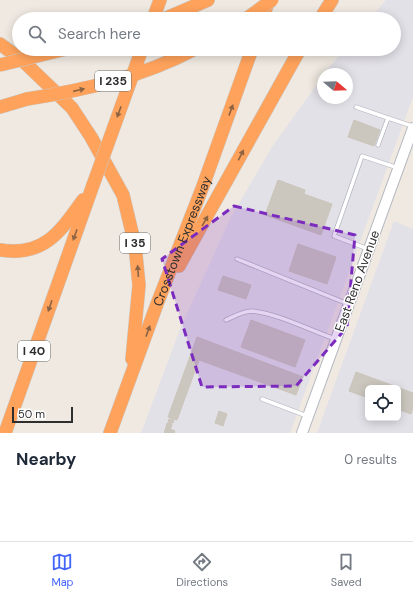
<!DOCTYPE html>
<html lang="en">
<head>
<meta charset="utf-8">
<style>
	:root { --surface:#fff; --page:#f6f6f7; --text:#1f2937; --muted:#747a83; --line:#e0e1e3; --accent:#4264fb }
	body { margin:0; font-family:"DM Sans",sans-serif; background:var(--page); color:var(--text) }
	.controls { position:absolute; right:12px; bottom:12px; display:grid; overflow:hidden; border-radius:6px; box-shadow:0 2px 10px #0003 }
	.controls button { width:36px; height:36px; display:grid; place-items:center; padding:0; border:0; border-bottom:1px solid var(--line); background:var(--surface); color:var(--text); font:20px sans-serif }
	.compass { position:absolute; left:317px; top:68px; width:36px; height:36px; border-radius:50%; background:var(--surface); box-shadow:0 2px 10px #0003; rotate:109deg }
	.scale { position:absolute; left:12px; bottom:10px; width:61px; box-sizing:border-box; padding-left:4px; border:2px solid #2e2e2e; border-top:0; font-size:11px; line-height:14px; white-space:nowrap; color:#2e2e2e; -webkit-text-stroke:3px #fff; paint-order:stroke }
	.list { margin:0; padding:0; list-style:none }
	h2 { display:flex; justify-content:space-between; align-items:center; height:52px; margin:0; padding:0 16px; font-size:17px }
	h2 small { font-size:13px; font-weight:400; color:var(--muted) }
	.icon { flex:none; width:22px; height:22px; fill:none; stroke:currentColor; stroke-width:2; stroke-linecap:round; stroke-linejoin:round }
	.map { position:relative; flex:none; width:413px; height:433px; overflow:hidden }
	.search { position:absolute; background:var(--surface); box-shadow:0 2px 10px #0003; left:12px; right:12px; top:12px; height:44px; display:flex; align-items:center; gap:10px; box-sizing:border-box; padding:0 14px; border-radius:22px; color:var(--muted); font-size:15px }
	.sheet { height:108px; background:var(--surface) }
	nav { display:flex; justify-content:space-around; align-items:center; box-sizing:border-box; height:56px; border-top:1px solid var(--line); background:var(--surface); font-size:11px; color:var(--muted) }
	nav a { display:grid; justify-items:center; gap:2px }
	nav .on { color:var(--accent) }
	.map>svg:first-child { display:block }
</style>
</head>
<body>
<div class="map">
<svg width="413" height="433" viewBox="0 0 413 433">
	<rect width="100%" height="100%" fill="#efe9e1"/>
	<!-- industrial -->
	<g fill="#e3e1e8" fill-rule="evenodd">
		<path d="M386 0H413V97L290 433H141L180 329 231 217 272 147 323 76V98H347V74H324L344 49H394V19H370Z"/>
		<path d="M394 221 413 229V433H317ZM368 388H398V418H368Z"/>
	</g>
	<!-- building -->
	<g fill="#cbc7bf" stroke="#cbc5ba">
		<path d="M354 120 380 130 374 146 348 137Z"/>
		<path d="M278 180 305 190 304 194 332 204 321 235 265 215Z"/>
		<path d="M298 244 336 257 327 284 289 271Z"/>
		<path d="M223 276 251 285 246 299 218 290Z"/>
		<path d="M251 320 305 340 295 367 241 347Z"/>
		<path d="M197 337 303 377 296 395 199 360 177 420 168 417Z"/>
		<path d="M356 372 413 393V408L411 414 398 409V388H368V398L349 391Z"/>
		<path d="M219 411 227 414 223 426 215 423Z"/>
		<path d="M169 419 174 420 173 423 168 422Z"/>
		<path d="M167 423 172 424 171 428 166 427Z"/>
		<path d="M166 427 175 431 174 433H164Z"/>
	</g>
	<g fill="none" stroke-linecap="round" stroke-linejoin="round">
		<!-- lane casing -->
		<g stroke="#b4b7c1" stroke-width="5">
			<g id="lane">
				<path d="M356 107 388 118"/>
				<path d="M378 145 388 118 412 126"/>
				<path d="M368 249 334 236 362 156 398 168"/>
				<path d="M237 259 348 304"/>
				<path d="M226 320C235 316 243 311 252 311 276 313 312 331 335 339"/>
				<path d="M262 399 307 416"/>
			</g>
		</g>
		<!-- secondary casing -->
		<g stroke="#b4b7c1" stroke-width="12">
			<path id="secondary" d="M302 433 413 128"/>
		</g>
		<!-- highway casing -->
		<g stroke="#c9c9c9" stroke-width="14">
			<g id="highway">
				<path d="M153 19 160 0"/>
				<path d="M164 19 208 0"/>
				<path d="M262 19 269 0"/>
				<path d="M320 19 332 0"/>
				<path d="M0 44 23 61 72 108 91 137 123 195 135 245 139 285 132 359"/>
				<path d="M0 107 27 99"/>
				<path d="M0 250C44 257 60 232 83 200"/>
				<path d="M179 266 300 49"/>
				<path d="M5 433 93 185"/>
				<path id="s1" d="M110 433 157 304 203 186 252 49"/>
			</g>
		</g>
		<!-- lane -->
		<use href="#lane" stroke="#fff" stroke-width="3.5"/>
		<!-- secondary -->
		<use href="#secondary" stroke="#fff" stroke-width="10"/>
		<!-- highway -->
		<use href="#highway" stroke="#ffa35c" stroke-width="13"/>
		<!-- highway-bridge casing -->
		<g stroke="#c9c9c9" stroke-width="14" stroke-linecap="butt">
			<g id="highway-bridge">
				<path d="M246 19 272 0"/>
				<path d="M0 65 66 49"/>
				<path d="M27 99C85 90 142 77 195 49"/>
				<path d="M93 185 142 49"/>
			</g>
		</g>
		<!-- highway-bridge -->
		<use href="#highway-bridge" stroke="#ffa35c" stroke-width="13"/>
	</g>
	<!-- one-way arrows -->
	<defs><path id="oneway-solid" d="M-6-.8H1V-3.2L6.5 0L1 3.2V.8H-6Z"/></defs>
	<g fill="#8c6343">
		<use href="#oneway-solid" transform="translate(79 90) rotate(-13)"/>
		<use href="#oneway-solid" transform="translate(231 110) rotate(-70)"/>
		<use href="#oneway-solid" transform="translate(119 112) rotate(110)"/>
		<use href="#oneway-solid" transform="translate(241 155) rotate(-63)"/>
		<use href="#oneway-solid" transform="translate(205 221) rotate(-60)"/>
		<use href="#oneway-solid" transform="translate(75 235) rotate(110)"/>
		<use href="#oneway-solid" transform="translate(138 271) rotate(-94)"/>
		<use href="#oneway-solid" transform="translate(50 306) rotate(109)"/>
		<use href="#oneway-solid" transform="translate(148 331) rotate(-70)"/>
	</g>
	<!-- marked area -->
	<path fill="#7b2cbf" fill-opacity="0.2" stroke="#7b2cbf" stroke-width="3" stroke-dasharray="8 5" stroke-linejoin="round" d="M234 206 355 235 347 327 296 386 202 387 162 259Z"/>
	<g text-anchor="middle" dominant-baseline="central" stroke-width="3" stroke-linejoin="round" paint-order="stroke">
		<!-- shield labels -->
		<g fill="#fff" stroke="#6d6d6d" stroke-width="1">
			<rect x="95" y="71" width="36" height="20" rx="3"/>
			<rect x="120" y="233" width="30" height="20" rx="3"/>
			<rect x="18" y="341" width="32" height="20" rx="3"/>
		</g>
		<g font-size="12" font-weight="bold" fill="#2e2e2e">
			<text x="113" y="81">I 235</text>
			<text x="135" y="243">I 35</text>
			<text x="34" y="351">I 40</text>
		</g>
		<!-- street labels -->
		<g font-size="13" fill="#2e2e2e" stroke="#fff">
			<text stroke="none"><textPath href="#s1" startOffset="205">Crosstown Expressway</textPath></text>
			<text transform="translate(357 281) rotate(-70)">East Reno Avenue</text>
		</g>
	</g>
</svg>
<div class="controls">
<button><svg class="icon" aria-label="locate" viewBox="0 0 24 24"><circle cx="12" cy="12" r="6"/><path d="M12 2v4M12 18v4M2 12h4M18 12h4"/></svg></button>
</div>
<svg class="compass" viewBox="-18 -18 36 36"><path d="M0-13l5 13h-10z" fill="#e53935"/><path d="M0 13l5-13h-10z" fill="#747a83"/></svg>
<div class="scale">50 m</div>
<div class="search"><svg class="icon" aria-label="search" viewBox="0 0 24 24"><circle cx="10" cy="10" r="6"/><path d="M15 15l6 6"/></svg>Search here</div>
</div>
<section class="sheet">
<h2>Nearby<small>0 results</small></h2>
<ul class="list">
</ul>
</section>
<nav>
<a class="on"><svg class="icon" aria-label="map" viewBox="0 0 24 24"><path d="M3 6l6-2 6 2 6-2v14l-6 2-6-2-6 2zM9 4v14M15 6v14"/></svg>Map</a>
<a><svg class="icon" aria-label="directions" viewBox="0 0 24 24"><path d="M12 3l9 9-9 9-9-9zM9 14v-3h6M13 9l2 2-2 2"/></svg>Directions</a>
<a><svg class="icon" aria-label="saved" viewBox="0 0 24 24"><path d="M7 4h10v16l-5-4-5 4z"/></svg>Saved</a>
</nav>
</body>
</html>
